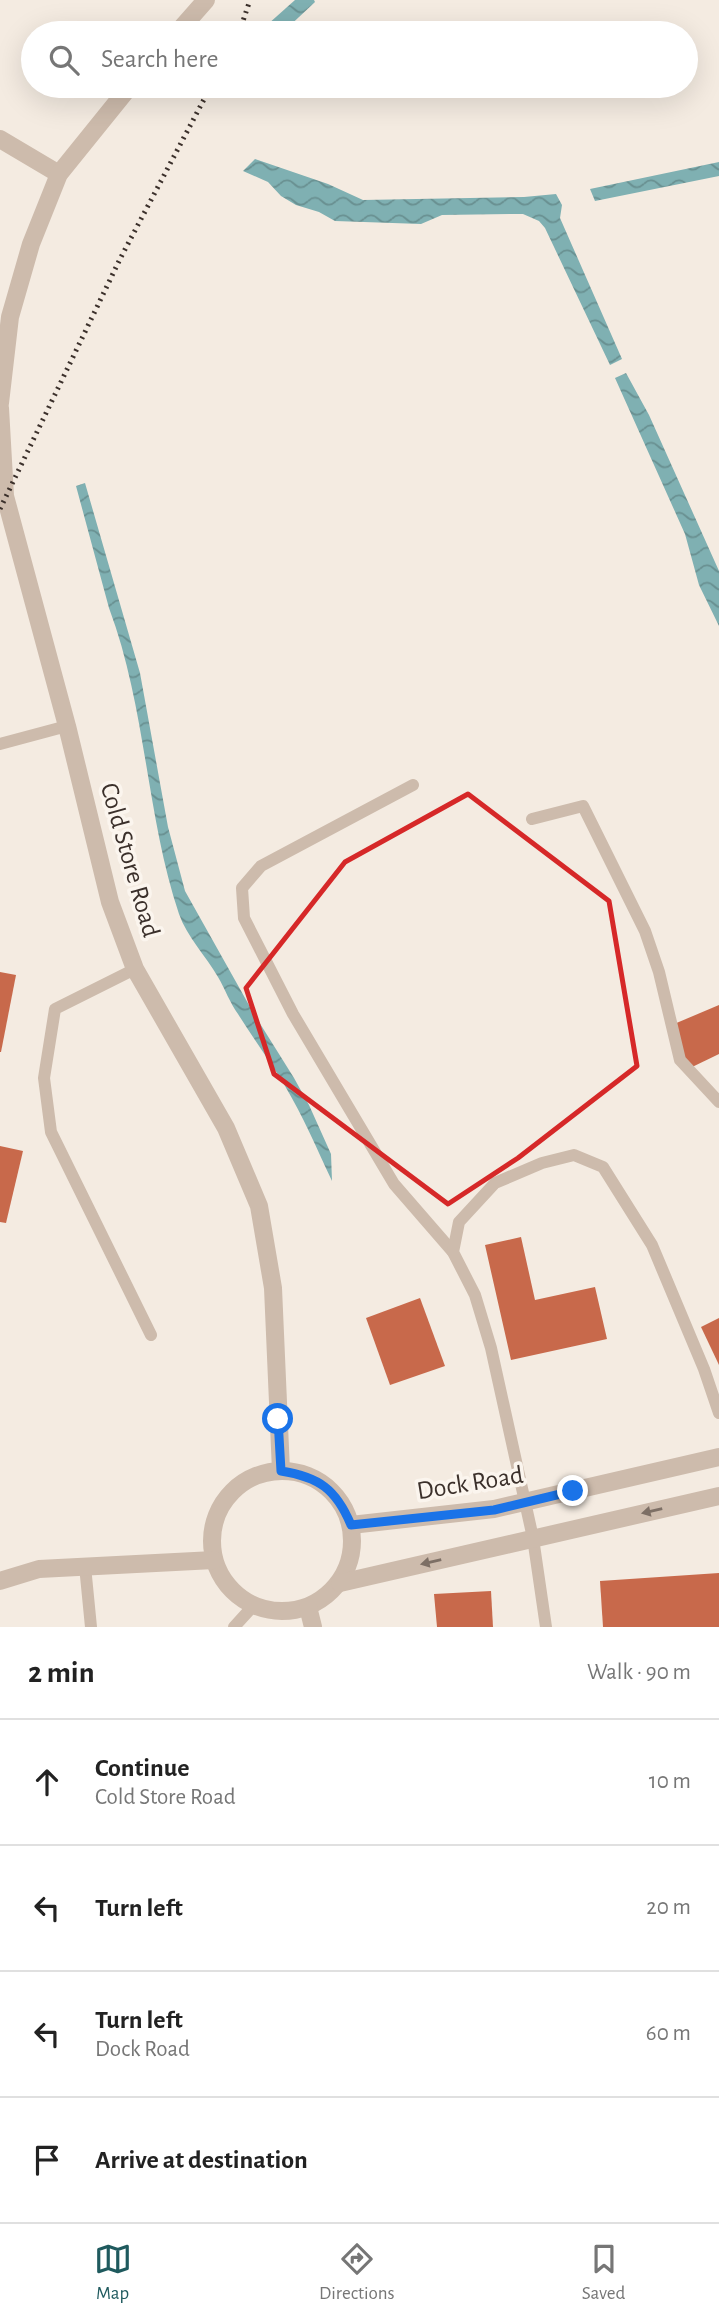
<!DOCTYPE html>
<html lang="en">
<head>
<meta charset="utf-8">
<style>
	:root { --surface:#fff; --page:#f6f6f6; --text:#222; --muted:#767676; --line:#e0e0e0; --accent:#1f5a5e }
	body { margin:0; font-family:"Alegreya Sans",sans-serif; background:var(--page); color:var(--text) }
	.stop { position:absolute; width:21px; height:21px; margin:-16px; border:5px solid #1a73e8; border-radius:50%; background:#fff }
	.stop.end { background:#1a73e8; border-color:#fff; box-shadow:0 2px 7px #0008 }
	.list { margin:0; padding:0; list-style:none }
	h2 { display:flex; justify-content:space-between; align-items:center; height:91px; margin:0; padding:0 28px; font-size:30px }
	h2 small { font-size:23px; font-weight:400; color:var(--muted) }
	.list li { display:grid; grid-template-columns:46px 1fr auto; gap:21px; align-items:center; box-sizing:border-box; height:126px; padding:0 28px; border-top:2px solid var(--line) }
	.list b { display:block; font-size:26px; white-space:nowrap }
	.list p { margin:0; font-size:23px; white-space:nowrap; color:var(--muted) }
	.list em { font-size:23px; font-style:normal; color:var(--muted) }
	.icon { flex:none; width:38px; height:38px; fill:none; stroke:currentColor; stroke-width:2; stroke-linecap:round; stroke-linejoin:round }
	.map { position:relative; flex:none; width:719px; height:1627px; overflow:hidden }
	.search { position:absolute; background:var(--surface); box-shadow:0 7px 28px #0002; left:21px; right:21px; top:21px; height:77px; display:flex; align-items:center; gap:18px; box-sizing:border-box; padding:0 24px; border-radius:38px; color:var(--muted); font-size:26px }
	.sheet { height:595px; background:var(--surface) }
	nav { display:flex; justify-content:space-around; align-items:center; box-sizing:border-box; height:98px; border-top:2px solid var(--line); background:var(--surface); font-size:19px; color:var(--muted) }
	nav a { display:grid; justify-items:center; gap:4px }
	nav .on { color:var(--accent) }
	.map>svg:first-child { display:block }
</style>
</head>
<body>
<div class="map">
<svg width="719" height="1627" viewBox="0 0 719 1627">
	<defs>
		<pattern id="water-waves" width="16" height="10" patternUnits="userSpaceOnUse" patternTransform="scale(1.75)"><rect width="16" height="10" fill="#7fb0b2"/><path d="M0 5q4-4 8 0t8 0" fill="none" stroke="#699091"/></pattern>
	</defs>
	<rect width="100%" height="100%" fill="#f4ebe1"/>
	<!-- water -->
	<g fill="url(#water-waves)">
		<path d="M295 0H314L315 2 282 33H258Z"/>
		<path d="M255 159 328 184 363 200 524 197 556 194 562 205 560 218 622 359 610 365 545 228 539 221 523 214H514L442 215 421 224 335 221 319 212 296 205 281 196 268 182 243 171Z"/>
		<path d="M719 162V176L595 201 590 189Z"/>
		<path d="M626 373 649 415 719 571V626L699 585 685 534 615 378Z"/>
		<path d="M85 483 140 673 168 827 185 891 254 1014 294 1078 309 1105 331 1154 332 1181C317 1149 303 1116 285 1086 270 1061 253 1038 238 1014 230 1003 225 989 218 977 206 956 187 937 179 914 146 815 146 706 109 608L76 486Z"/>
	</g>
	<!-- building -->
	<g fill="#c8694b">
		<path d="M0 972 16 975 1 1052H0Z"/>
		<path d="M719 1005V1054L688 1069 667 1027Z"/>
		<path d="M0 1146 23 1151 6 1223 0 1222Z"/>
		<path d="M521 1237 535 1300 595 1287 607 1339 511 1360 485 1245Z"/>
		<path d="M420 1298 445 1366 390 1385 366 1318Z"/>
		<path d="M719 1318V1365L701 1327Z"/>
		<path d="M719 1573V1627H603L600 1581Z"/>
		<path d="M491 1591 493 1627H437L434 1594Z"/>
	</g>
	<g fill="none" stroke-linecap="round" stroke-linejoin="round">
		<!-- lane -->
		<g stroke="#cdbbac" stroke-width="12">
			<path d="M0 744 67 726"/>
			<path d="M413 785 261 866 242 888 244 918 293 1014 394 1184 453 1252"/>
			<path d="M532 819 583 806 645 931 659 972 680 1060 719 1102"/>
			<path d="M135 969 55 1009 44 1078 51 1132 151 1335"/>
			<path d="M85 1566 91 1627"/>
			<path d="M234 1627 253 1606"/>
			<path d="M546 1627 533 1538 491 1348 475 1295 453 1252 459 1222 495 1183 542 1163 574 1155 603 1167 652 1245 704 1369 719 1413"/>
		</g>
		<!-- street -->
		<g stroke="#cdbbac" stroke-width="18">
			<path d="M177 33 206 0"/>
			<path d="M0 139 59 174"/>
			<path d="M0 403 10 317 31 244 59 174 130 86"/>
			<path d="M0 408 5 496 67 726 110 902 135 969 226 1128 259 1206 273 1288 281 1471"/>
			<circle cx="282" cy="1541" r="70"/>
			<path d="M351 1525 494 1509 719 1457"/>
			<path d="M0 1581 39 1569 214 1560"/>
			<path d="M340 1583 719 1496"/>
			<path d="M308 1607 313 1627"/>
		</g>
		<!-- rail -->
		<g stroke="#3b302b" stroke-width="5" stroke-dasharray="2 5" stroke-linecap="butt">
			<path d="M239 33 250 0"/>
			<path d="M0 509 120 259 211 86"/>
		</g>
	</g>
	<!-- one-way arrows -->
	<defs><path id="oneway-solid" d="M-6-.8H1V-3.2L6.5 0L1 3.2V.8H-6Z" transform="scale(1.75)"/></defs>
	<g fill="#7d6f65">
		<use href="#oneway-solid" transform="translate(652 1511) rotate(167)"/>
		<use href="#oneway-solid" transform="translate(431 1562) rotate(167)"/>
	</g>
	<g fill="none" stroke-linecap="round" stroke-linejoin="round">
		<!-- route -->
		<path stroke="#1a73e8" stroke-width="9" d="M278 1419 281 1471C319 1477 336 1489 351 1525L494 1510 573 1491"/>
	</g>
	<!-- marked area -->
	<path fill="none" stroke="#d62828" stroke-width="5" stroke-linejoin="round" d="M468 794 609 901 637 1066 518 1158 448 1204 274 1074 246 988 345 862Z"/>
	<g text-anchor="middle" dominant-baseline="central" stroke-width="7" stroke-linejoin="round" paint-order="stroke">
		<!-- street labels -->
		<g font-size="26" fill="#3b302b" stroke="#fbf5ee">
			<text transform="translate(130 860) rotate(74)">Cold Store Road</text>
			<text transform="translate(470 1483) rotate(-9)">Dock Road</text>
		</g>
	</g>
</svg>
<div class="stop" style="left:278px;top:1419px"></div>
<div class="stop end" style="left:573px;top:1491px"></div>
<div class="search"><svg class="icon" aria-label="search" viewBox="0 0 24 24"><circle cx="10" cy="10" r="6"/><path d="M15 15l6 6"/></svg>Search here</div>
</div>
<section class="sheet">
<h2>2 min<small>Walk · 90 m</small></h2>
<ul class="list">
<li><svg class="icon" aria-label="ahead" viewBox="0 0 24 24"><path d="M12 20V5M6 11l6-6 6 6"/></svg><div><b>Continue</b><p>Cold Store Road</p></div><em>10 m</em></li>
<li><svg class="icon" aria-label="left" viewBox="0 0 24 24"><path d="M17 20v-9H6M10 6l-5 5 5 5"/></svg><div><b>Turn left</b></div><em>20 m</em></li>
<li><svg class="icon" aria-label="left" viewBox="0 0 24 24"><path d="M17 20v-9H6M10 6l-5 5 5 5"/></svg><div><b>Turn left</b><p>Dock Road</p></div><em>60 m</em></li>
<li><svg class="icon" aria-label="arrive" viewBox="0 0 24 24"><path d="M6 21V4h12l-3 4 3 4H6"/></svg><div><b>Arrive at destination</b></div></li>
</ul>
</section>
<nav>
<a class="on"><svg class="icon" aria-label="map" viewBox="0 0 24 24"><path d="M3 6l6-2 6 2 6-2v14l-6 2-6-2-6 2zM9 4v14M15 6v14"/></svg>Map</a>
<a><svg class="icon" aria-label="directions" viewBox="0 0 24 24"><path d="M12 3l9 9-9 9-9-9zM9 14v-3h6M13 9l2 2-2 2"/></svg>Directions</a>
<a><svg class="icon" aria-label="saved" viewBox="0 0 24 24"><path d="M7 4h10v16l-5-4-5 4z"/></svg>Saved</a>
</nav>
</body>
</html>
